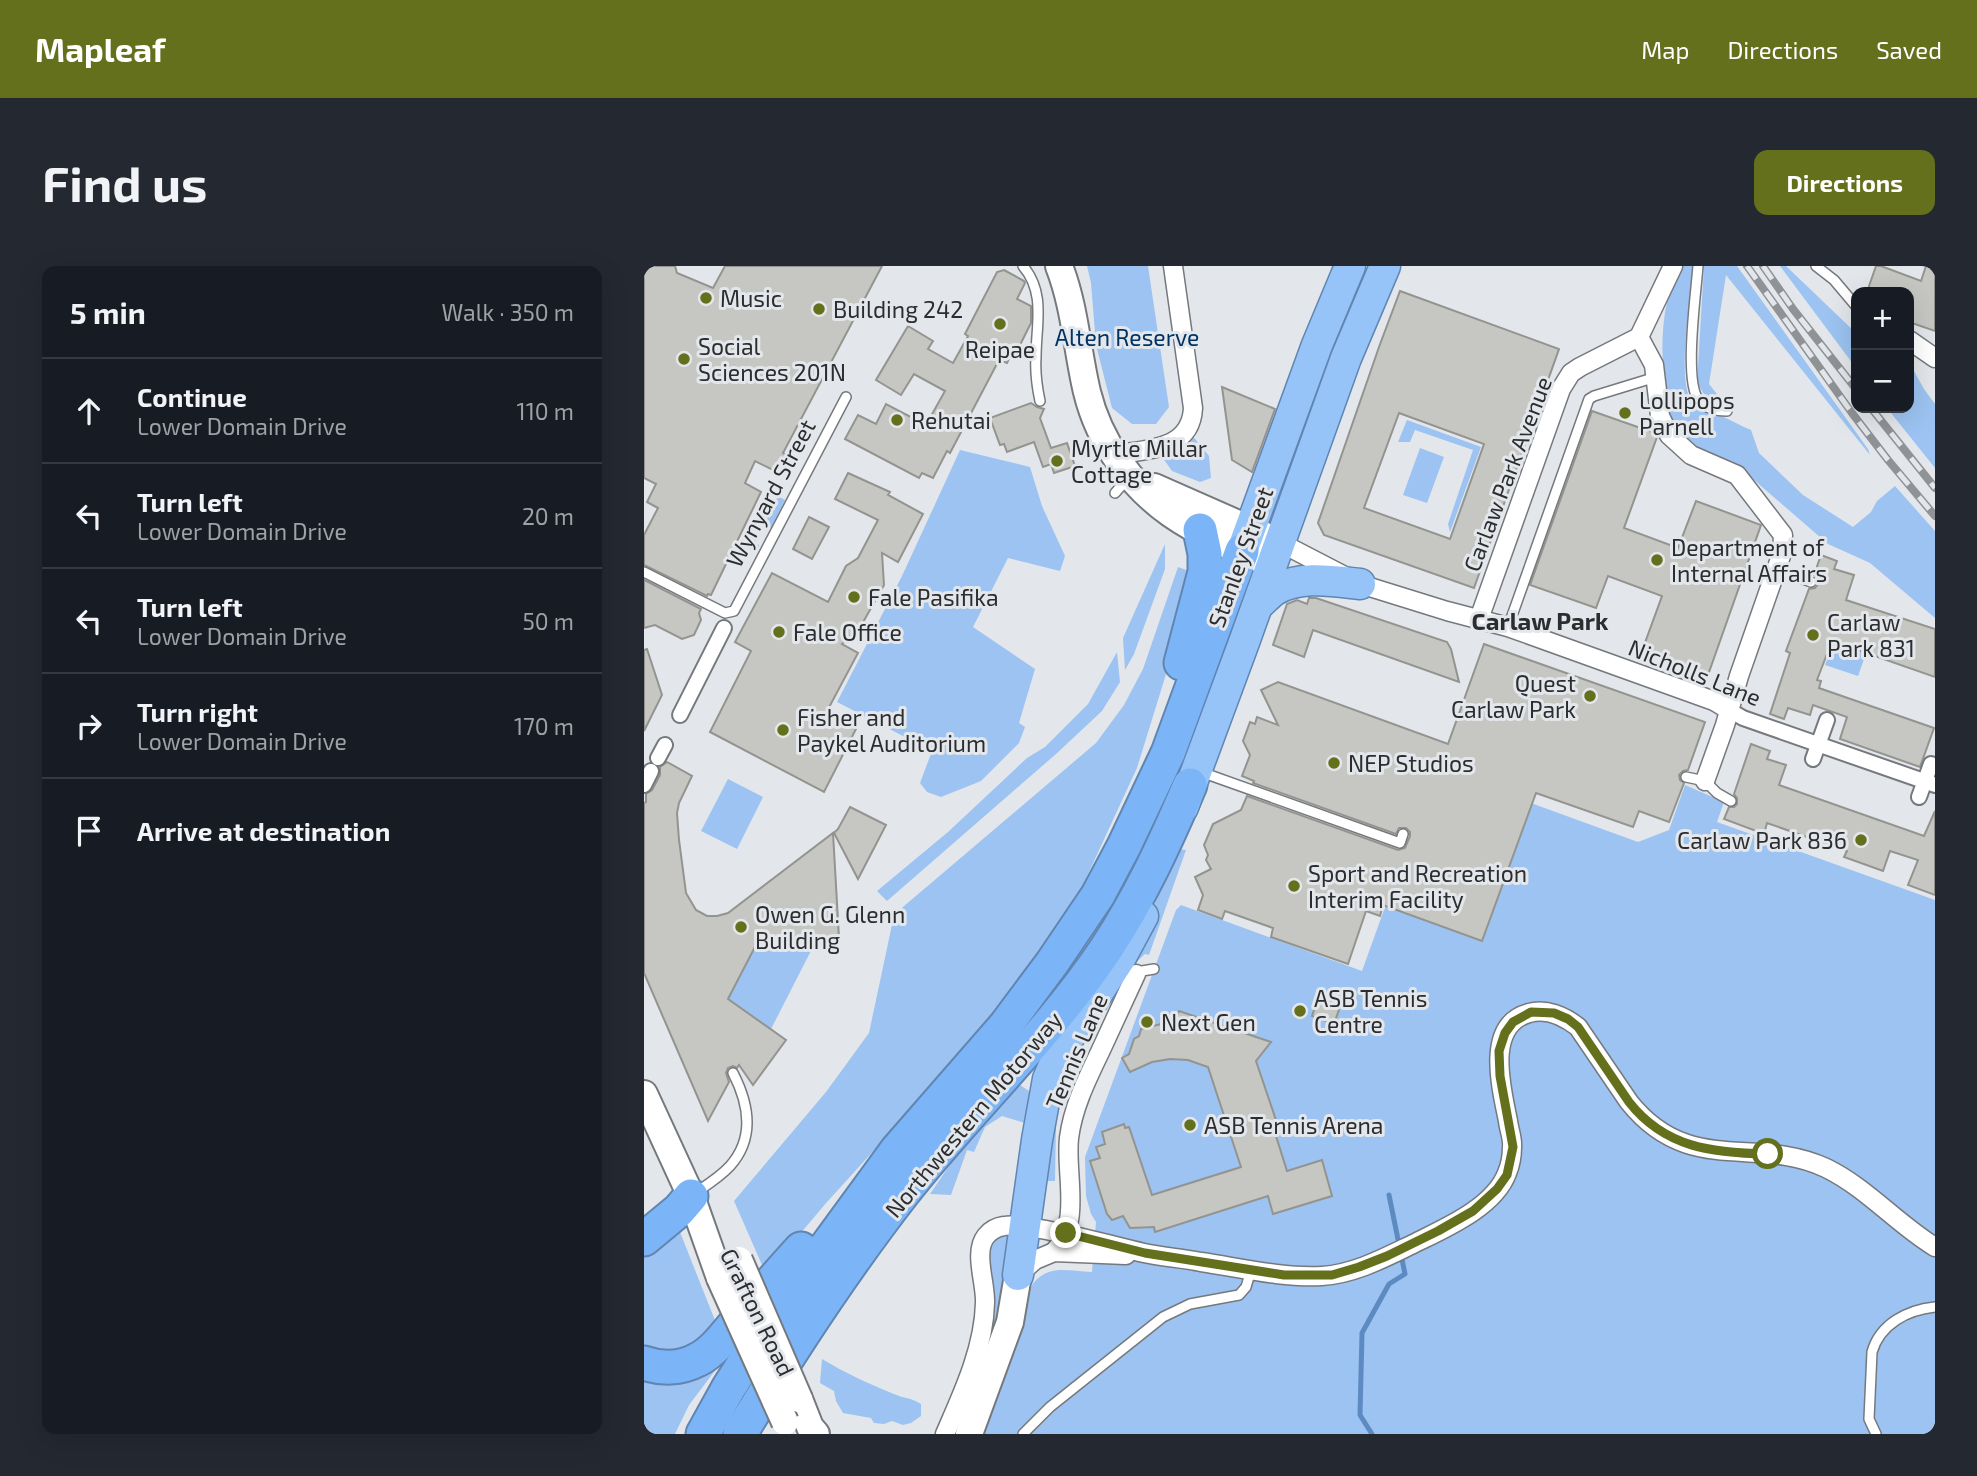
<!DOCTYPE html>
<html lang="en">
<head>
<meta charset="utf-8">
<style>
	:root { --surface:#171b24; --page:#242831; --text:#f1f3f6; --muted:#9ea1a6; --line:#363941; --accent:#64701b }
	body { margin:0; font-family:"Exo 2",sans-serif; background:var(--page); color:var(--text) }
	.controls { position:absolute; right:21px; top:21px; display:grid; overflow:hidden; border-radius:14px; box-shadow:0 7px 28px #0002 }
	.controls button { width:63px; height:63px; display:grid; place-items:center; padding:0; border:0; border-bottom:2px solid var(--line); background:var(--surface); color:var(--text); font:35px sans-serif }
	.stop { position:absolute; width:21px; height:21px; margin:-16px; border:5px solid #64701b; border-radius:50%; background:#fff }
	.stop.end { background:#64701b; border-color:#fff; box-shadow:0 2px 7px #0008 }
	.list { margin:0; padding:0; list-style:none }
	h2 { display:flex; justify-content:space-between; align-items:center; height:91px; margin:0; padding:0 28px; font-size:30px }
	h2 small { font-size:23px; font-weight:400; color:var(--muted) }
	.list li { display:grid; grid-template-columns:46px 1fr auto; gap:21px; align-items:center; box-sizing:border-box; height:105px; padding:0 28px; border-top:2px solid var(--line) }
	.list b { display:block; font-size:26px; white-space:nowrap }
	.list p { margin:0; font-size:23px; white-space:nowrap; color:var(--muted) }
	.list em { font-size:23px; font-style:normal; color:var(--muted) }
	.icon { flex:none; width:38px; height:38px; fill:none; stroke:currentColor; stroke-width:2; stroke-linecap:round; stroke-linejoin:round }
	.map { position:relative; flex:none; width:1291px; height:1168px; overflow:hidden; border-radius:14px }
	header { display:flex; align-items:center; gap:42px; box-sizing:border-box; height:98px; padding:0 35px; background:var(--accent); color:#fff }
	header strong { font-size:33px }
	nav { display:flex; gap:38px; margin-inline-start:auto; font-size:24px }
	.intro { display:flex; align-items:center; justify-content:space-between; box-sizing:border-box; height:168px; padding:0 42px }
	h1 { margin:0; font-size:49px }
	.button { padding:18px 32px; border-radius:14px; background:var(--accent); color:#fff; font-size:24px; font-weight:700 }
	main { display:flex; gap:42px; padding:0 42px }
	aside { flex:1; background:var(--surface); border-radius:14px; box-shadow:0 7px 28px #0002 }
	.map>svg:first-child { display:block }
</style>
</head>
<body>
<header>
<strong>Mapleaf</strong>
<nav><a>Map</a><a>Directions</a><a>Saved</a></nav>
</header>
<div class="intro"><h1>Find us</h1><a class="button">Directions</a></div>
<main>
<aside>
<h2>5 min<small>Walk · 350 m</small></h2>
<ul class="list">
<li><svg class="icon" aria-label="ahead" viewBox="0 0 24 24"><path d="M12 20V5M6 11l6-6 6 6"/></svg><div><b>Continue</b><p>Lower Domain Drive</p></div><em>110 m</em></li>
<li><svg class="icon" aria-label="left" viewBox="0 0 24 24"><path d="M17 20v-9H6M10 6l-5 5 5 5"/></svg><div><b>Turn left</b><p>Lower Domain Drive</p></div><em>20 m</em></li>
<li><svg class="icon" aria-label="left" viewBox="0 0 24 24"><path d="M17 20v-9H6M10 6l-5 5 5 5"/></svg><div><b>Turn left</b><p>Lower Domain Drive</p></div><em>50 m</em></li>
<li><svg class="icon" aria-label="right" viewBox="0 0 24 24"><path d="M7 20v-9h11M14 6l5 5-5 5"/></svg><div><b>Turn right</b><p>Lower Domain Drive</p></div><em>170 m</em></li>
<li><svg class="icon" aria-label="arrive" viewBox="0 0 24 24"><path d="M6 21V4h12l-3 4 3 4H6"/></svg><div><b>Arrive at destination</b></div></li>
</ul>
</aside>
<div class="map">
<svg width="1291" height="1168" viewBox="0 0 1291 1168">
	<rect width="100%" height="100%" fill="#e3e7eb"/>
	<!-- green -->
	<g fill="#9cc3f1">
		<path d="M443 0H504L525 141 512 158H488L468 142 452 79 447 17Z"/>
		<path d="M1038 0H1050C1047 28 1032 116 1048 136 1056 145 1067 146 1077 150 1087 154 1097 160 1107 164L1115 187 1159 229 1209 261 1227 246 1233 235 1251 220 1291 265V352L1226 297 1184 278 1102 207 1052 183 1025 158C1020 117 1014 77 1023 36 1026 24 1033 12 1038 0Z"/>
		<path d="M1060 0H1093L1224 183 1226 189 1082 9 1065 118 1080 137 1063 133 1053 117Z"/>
		<path d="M1136 0H1142L1212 67V102Z"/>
		<path d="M1265 96 1280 123 1291 138V202L1243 142H1265Z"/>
		<path d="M763 154 837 181 806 266 804 258 829 184 771 164 766 176H754Z"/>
		<path d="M547 168 565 190 567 212 556 216 528 205 516 188Z"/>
		<path d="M776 182 800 191 783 237 759 229Z"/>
		<path d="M316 184 386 201 398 240 421 290 416 305 364 292 329 361 391 403 375 457 381 461 375 477 337 515 297 531 283 526 276 517 288 485 193 436 258 310Z"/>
		<path d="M134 230 141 234 127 262 120 259 111 276 115 279 112 286 102 281 107 272 104 270 116 245 125 248Z"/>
		<path d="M521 278V303L490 388 481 404 479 372Z"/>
		<path d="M534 301 551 307 548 324 493 502 438 621 388 702 293 815 183 936 122 1008 90 935 182 826 225 767 249 654 253 646 452 477 480 439 499 403Z"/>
		<path d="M1191 373 1223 385 1214 410 1181 399Z"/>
		<path d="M473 386 476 416 458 445 412 488 243 635 233 625 304 566 383 492 401 481 444 438Z"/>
		<path d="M791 502 994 576 1025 564 1041 519 1080 536 1073 556 1291 634V1168H340L370 1085 386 1022C402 997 422 1005 448 1006L452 956 447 948 442 930 441 891 532 644 537 639 718 705Z"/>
		<path d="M84 513 119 531 93 583 57 565Z"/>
		<path d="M533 583 542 584 505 689 501 688 487 701 431 793 421 818 412 858 411 915H401L420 799 502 659Z"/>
		<path d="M173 673 126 765 84 733 114 675Z"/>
		<path d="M376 819 388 827 384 858 358 850 341 861 330 886 323 884 307 929 286 928 316 884Z"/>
		<path d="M34 961 74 1062 44 1085H0V989Z"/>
		<path d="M368 968 352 1062 348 1063 345 1061C345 1041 335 978 357 969 360 967 364 968 368 968Z"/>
		<path d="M178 1093C201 1107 225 1118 250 1128 261 1133 266 1131 277 1138V1150L267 1157 259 1159 248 1155 240 1158 230 1157 227 1152 199 1147 192 1135 190 1125 176 1117Z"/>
		<path d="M79 1094 45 1139 31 1168H0V1106Z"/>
	</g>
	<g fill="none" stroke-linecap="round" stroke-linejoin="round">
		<!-- stream -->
		<path stroke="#5d8bc1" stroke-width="5" d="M728 1168 716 1149 718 1067 745 1018 761 1008 745 929"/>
	</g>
	<!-- building -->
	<g fill="#c6c7c2" stroke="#93948f" stroke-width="2" fill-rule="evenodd">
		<path d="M0 0H31L33 7 69 22 81 0H238L139 187 148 192 141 205 137 204 135 207 111 195 101 217 117 226 67 329 64 328 63 330 0 299V269L14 242 3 236 12 218 0 212Z"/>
		<path d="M1232 0H1237L1277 15 1282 0H1291V65L1265 56V26H1223Z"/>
		<path d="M360 4 380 15 381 17 373 33 387 40V57L373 85 370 83 363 97 355 94 306 187 303 185 289 212 278 207 275 212 201 173 214 149 232 158 242 138 282 159 301 125 270 108 257 129 232 114 264 60 289 75 284 83 309 97 324 70 321 68 353 6Z"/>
		<path d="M756 25 915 83 830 322 680 269 674 257 735 81ZM755 147 840 178 806 273 720 242Z"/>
		<path d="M578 121 631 143 608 206 588 194Z"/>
		<path d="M387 137 393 141 400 143 396 152 407 182 423 177 431 200 410 207 407 198 399 201 390 176 363 186 360 178 356 179 346 152Z"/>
		<path d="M948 145 1011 167 1013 171 980 262 1034 282 1052 235 1117 259 1064 409 998 385 1018 330 964 310 952 342 886 319Z"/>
		<path d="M204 207 246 226 244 229 279 248 254 296 238 287 240 319 217 360 198 378 214 387 182 447 212 463 180 526 66 466 107 385 91 376 128 307 184 336 202 300 214 292 234 254 191 233Z"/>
		<path d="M165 251 185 261 168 293 149 283Z"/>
		<path d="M1177 289 1193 295 1190 303 1210 309 1202 334 1291 363V411L1188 375 1173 414 1177 415 1175 422 1290 462 1276 501 1196 473 1203 451 1169 439 1166 449 1144 442 1140 453 1126 448 1146 387 1142 385 1165 323 1171 322 1174 318 1173 312 1170 309Z"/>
		<path d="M0 314 57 343 55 347 57 354 50 369 38 373 11 359 0 362Z"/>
		<path d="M665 332H672L803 376 807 383 815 416 669 364 660 391 629 379 643 338 653 334 663 338Z"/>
		<path d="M840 378 1061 456 1044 504 1039 505 1035 509 1036 514 1040 517 1025 556 995 545 989 561 892 527 838 675 739 639 736 650 722 645 704 698 627 671 629 662 581 645 578 653 554 644 559 629 551 611 567 603 562 594 564 589 560 579 569 558 597 544 603 530 754 584 761 582 766 570V566L762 562H755L752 568 609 517 610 515 598 510 606 489 599 475 606 456 611 458 613 451 634 459 617 424 634 416 804 478Z"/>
		<path d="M3 383 18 429 0 465V384Z"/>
		<path d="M1107 478 1126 485 1123 493 1142 499 1135 519 1280 570 1291 545V629L1264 619 1274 594 1246 585 1239 605 1200 591 1203 585 1123 557 1120 568 1080 553 1085 541H1090L1093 538V532L1090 528Z"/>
		<path d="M23 496 48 510 35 537 33 547 35 574 42 627 52 644 63 650H73L84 647 189 567 195 672 114 675 84 733 142 774 109 819 95 799 93 802 89 800 84 802 82 807 85 816 64 855 0 707V537L2 536V528L8 524 16 509V501Z"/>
		<path d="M206 541 242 559 214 613 190 567 194 563Z"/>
		<path d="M675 730 697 738 690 758 668 750Z"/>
		<path d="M535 745 627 776 612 795 637 869 632 870 643 905 678 894 688 930 629 948 624 930 511 966 510 961 486 962 479 950 468 954 463 948 446 895 456 892 452 881 461 878 458 866 480 858 481 862 485 861 508 929 597 901 564 801 544 794 526 793 508 796 486 806 478 792 485 788 490 773 495 770 497 763 517 758 528 760Z"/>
	</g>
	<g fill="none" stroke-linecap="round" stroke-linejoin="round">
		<!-- service casing -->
		<g stroke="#75797d" stroke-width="12">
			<g id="service">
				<path d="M379 0C402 27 392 59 392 91 391 106 393 121 396 135"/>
				<path d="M1054 0C1052 27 1040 113 1054 133 1060 142 1072 145 1083 145"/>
				<path d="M1172 0 1190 14 1212 40"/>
				<path d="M471 227 485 211"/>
				<path d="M1132 303 1167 316"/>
				<path d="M0 306 81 347 90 345 202 131"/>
				<path d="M864 361 945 133 950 130 1012 111"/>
				<path d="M557 506 756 577 759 568"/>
				<path d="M1042 511 1061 515 1073 527 1087 535"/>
				<path d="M492 708 498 705 510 703"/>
				<path d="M51 927C63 919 76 911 86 900 111 872 105 838 89 807"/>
				<path d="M379 1168 406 1141 519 1051 546 1038 595 1029 602 1021 607 1004"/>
				<path d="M1232 1168 1225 1153 1228 1086C1236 1058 1263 1044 1291 1041"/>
			</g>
		</g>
		<!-- pedestrian casing -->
		<g stroke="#75797d" stroke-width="18">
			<g id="pedestrian">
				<path d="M1085 444 1099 452 1291 519"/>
				<path d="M36 449 80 362"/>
				<path d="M14 492 21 479"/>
				<path d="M1169 493 1183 454"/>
				<path d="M0 519 7 505"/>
				<path d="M1275 531 1287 498"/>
			</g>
		</g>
		<!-- minor casing -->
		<g stroke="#75797d" stroke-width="21">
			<g id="minor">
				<path d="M995 71 1010 99 1016 150 1025 169 1047 189 1093 209 1139 269 1138 287 1095 410 1081 459 1061 515"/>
				<path d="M1265 74 1291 92"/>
				<path d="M469 189C502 183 547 185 549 142L529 0"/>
				<path d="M635 276 716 318 803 345 864 361 1070 435 1085 444"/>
				<path d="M835 353 917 123 927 107 936 101 995 71 1029 0"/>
				<path d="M410 986C438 956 421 908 425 872 429 841 443 813 456 786 468 760 480 734 492 708"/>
				<path d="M374 1009 391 994 410 986 482 989"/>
				<path d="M301 1168C319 1127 340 1082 341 1037 342 1017 329 986 342 970 346 965 353 961 360 960 371 958 385 961 396 963 432 969 465 979 500 987 518 991 538 992 557 996 597 1002 638 1012 678 1010 710 1008 740 992 767 979 799 963 850 942 863 907 866 900 868 889 868 881 869 873 865 864 864 855 858 824 840 759 885 747 902 742 920 750 934 761L985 836C1045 911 1112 869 1182 902 1223 922 1253 958 1291 981"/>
			</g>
		</g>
		<!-- secondary casing -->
		<g stroke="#75797d" stroke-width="30">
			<g id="secondary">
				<path d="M415 0C431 41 433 84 443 126 455 175 486 219 527 248 557 269 594 284 628 298"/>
				<path d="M510 221 635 276"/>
				<path d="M0 828 47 930 76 1012"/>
				<path d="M155 1133 166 1161 172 1168"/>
				<path d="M325 1168 366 1056 374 1009"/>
			</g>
		</g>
		<!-- trunk casing -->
		<g stroke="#6085b1" stroke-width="33">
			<g id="trunk">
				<path d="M598 285 673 79 706 0"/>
				<path d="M614 339C620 334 625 328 631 324 656 309 689 315 716 318"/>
				<path d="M539 541 599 379 702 92 741 0"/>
				<path d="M374 1009 393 874 404 813 416 785 477 691 499 650"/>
			</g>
		</g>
		<!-- motorway casing -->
		<g stroke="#6085b1" stroke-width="37">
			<g id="motorway">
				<path d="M537 397 561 306V288L556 264"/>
				<path d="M0 973 35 944 47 930"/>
				<path d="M0 1097C17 1103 36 1103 53 1094 70 1086 83 1067 95 1053 116 1029 136 1006 157 983"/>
				<path d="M59 1168 85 1121 117 1071 155 1018 253 884 361 760 408 697 454 629 480 580 524 487 598 285"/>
				<path d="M96 1168C146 1085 199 1004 259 927 324 844 403 771 462 683 497 630 521 577 546 519"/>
			</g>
		</g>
		<!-- service -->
		<use href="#service" stroke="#fff" stroke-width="9"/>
		<!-- pedestrian -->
		<use href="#pedestrian" stroke="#fff" stroke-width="14"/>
		<!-- minor -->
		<use href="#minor" stroke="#fff" stroke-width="18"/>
		<!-- secondary -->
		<use href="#secondary" stroke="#fff" stroke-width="26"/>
		<!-- trunk -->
		<use href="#trunk" stroke="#96c4f8" stroke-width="30"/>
		<!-- motorway -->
		<use href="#motorway" stroke="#7cb5f7" stroke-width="33"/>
		<!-- rail casing -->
		<g stroke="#909396" stroke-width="8">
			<g id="rail">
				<path d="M1103 0 1208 147 1244 194 1291 250"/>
				<path d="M1119 0 1149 43 1212 123"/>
				<path d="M1227 142 1291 222"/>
			</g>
		</g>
		<!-- rail -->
		<use href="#rail" stroke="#e3e7eb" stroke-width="5" stroke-dasharray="16" stroke-linecap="butt"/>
		<!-- secondary-bridge casing -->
		<g stroke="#75797d" stroke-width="30" stroke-linecap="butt">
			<g id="secondary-bridge">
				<path d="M95 994 155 1133"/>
				<path d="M76 1012 141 1156"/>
			</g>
		</g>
		<!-- secondary-bridge -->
		<use href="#secondary-bridge" stroke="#fff" stroke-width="26"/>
	</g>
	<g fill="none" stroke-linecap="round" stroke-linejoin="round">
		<!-- route -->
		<path stroke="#64701b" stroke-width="9" d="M422 967 501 987 640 1009H688L715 1001 743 990 794 965 829 945 853 923 863 909 869 881 856 810 855 785 861 767 869 756 887 746 910 747 924 753 934 761 985 836C1021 882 1069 887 1124 888"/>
	</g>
	<!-- markers -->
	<g fill="#64701b" stroke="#e3e7eb" stroke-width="2.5">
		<circle cx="62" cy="32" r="7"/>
		<circle cx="175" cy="43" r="7"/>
		<circle cx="356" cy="58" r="7"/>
		<circle cx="40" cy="93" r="7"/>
		<circle cx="981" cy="147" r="7"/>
		<circle cx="253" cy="154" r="7"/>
		<circle cx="413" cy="195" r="7"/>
		<circle cx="1013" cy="294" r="7"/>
		<circle cx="210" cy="331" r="7"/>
		<circle cx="135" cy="366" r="7"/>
		<circle cx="1169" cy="369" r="7"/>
		<circle cx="946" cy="430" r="7"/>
		<circle cx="139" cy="464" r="7"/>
		<circle cx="690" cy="497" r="7"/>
		<circle cx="1217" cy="574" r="7"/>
		<circle cx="650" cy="620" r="7"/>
		<circle cx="97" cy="661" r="7"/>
		<circle cx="656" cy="745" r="7"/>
		<circle cx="503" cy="756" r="7"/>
		<circle cx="546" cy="859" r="7"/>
	</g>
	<g text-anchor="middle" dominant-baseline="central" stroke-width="6" stroke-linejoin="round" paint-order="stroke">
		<!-- poi labels -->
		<g font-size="23" fill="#2c2d2f" stroke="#e3e7eb" text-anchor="start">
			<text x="76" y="32">Music</text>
			<text x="189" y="43">Building 242</text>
			<text x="54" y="80">Social<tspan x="54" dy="26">Sciences 201N</tspan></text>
			<text x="356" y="83" text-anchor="middle">Reipae</text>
			<text x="995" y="134">Lollipops<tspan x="995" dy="26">Parnell</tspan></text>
			<text x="267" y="154">Rehutai</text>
			<text x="427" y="182">Myrtle Millar<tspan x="427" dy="26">Cottage</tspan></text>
			<text x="1027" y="281">Department of<tspan x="1027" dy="26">Internal Affairs</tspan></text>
			<text x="224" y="331">Fale Pasifika</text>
			<text x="1183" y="356">Carlaw<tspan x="1183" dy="26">Park 831</tspan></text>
			<text x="149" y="366">Fale Office</text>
			<text x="932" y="417" text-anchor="end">Quest<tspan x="932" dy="26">Carlaw Park</tspan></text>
			<text x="153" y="451">Fisher and<tspan x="153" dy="26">Paykel Auditorium</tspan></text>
			<text x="704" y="497">NEP Studios</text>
			<text x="1203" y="574" text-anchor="end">Carlaw Park 836</text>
			<text x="664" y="607">Sport and Recreation<tspan x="664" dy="26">Interim Facility</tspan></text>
			<text x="111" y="648">Owen G. Glenn<tspan x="111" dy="26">Building</tspan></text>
			<text x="670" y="732">ASB Tennis<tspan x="670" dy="26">Centre</tspan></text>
			<text x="517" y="756">Next Gen</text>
			<text x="560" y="859">ASB Tennis Arena</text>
		</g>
		<!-- park labels -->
		<g font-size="23" fill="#003364" stroke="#e3e7eb">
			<text x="483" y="71">Alten Reserve</text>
		</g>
		<!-- street labels -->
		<g font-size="23" fill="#2c2d2f" stroke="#e3e7eb">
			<text transform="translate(863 208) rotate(-69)">Carlaw Park Avenue</text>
			<text transform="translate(126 227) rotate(-62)">Wynyard Street</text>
			<text transform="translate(596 291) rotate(-70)">Stanley Street</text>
			<text transform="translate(1051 406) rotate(22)">Nicholls Lane</text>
			<text transform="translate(432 785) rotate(-67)">Tennis Lane</text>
			<text transform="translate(329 848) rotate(-50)">Northwestern Motorway</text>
			<text transform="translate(114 1046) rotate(64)">Grafton Road</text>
		</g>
		<!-- neighbourhood labels -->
		<g font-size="24" font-weight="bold" fill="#2c2d2f" stroke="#e3e7eb">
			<text x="896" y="354">Carlaw Park</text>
		</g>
	</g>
</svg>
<div class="controls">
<button>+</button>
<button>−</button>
</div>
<div class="stop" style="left:1124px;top:888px"></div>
<div class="stop end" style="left:422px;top:967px"></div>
</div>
</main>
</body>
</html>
